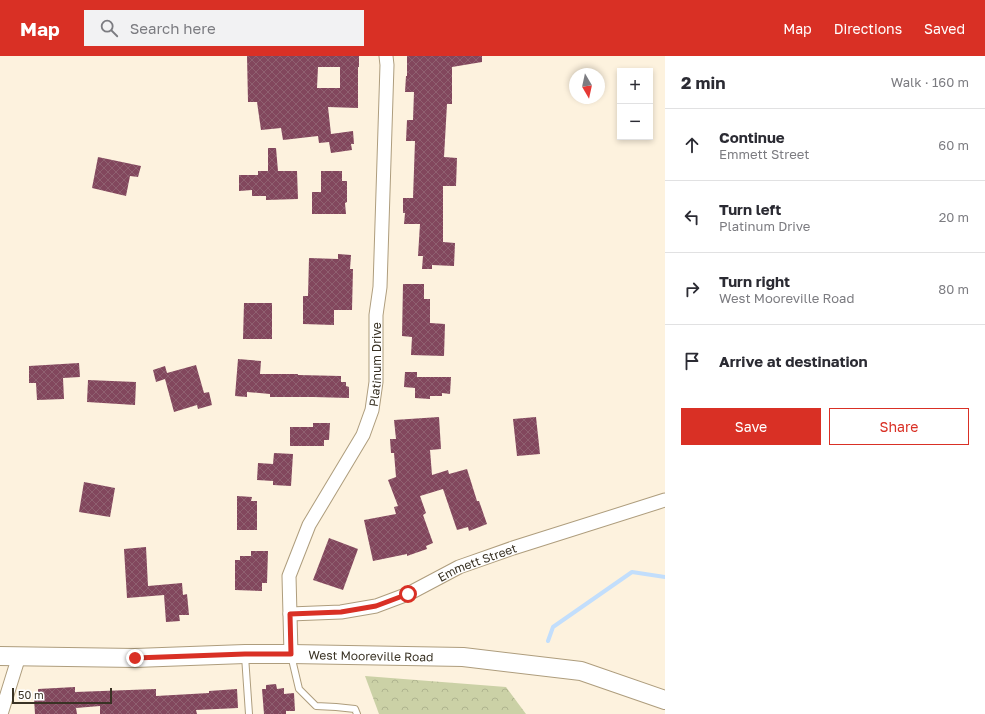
<!DOCTYPE html>
<html lang="en">
<head>
<meta charset="utf-8">
<style>
	:root { --surface:#fff; --page:#f2f2f3; --text:#2b2b33; --muted:#7c7c81; --line:#e1e1e2; --accent:#d93025 }
	body { margin:0; font-family:"Golos Text",sans-serif; background:var(--page); color:var(--text) }
	.controls { position:absolute; right:12px; top:12px; display:grid; overflow:hidden; border-radius:0px; box-shadow:0 2px 6px #0003 }
	.controls button { width:36px; height:36px; display:grid; place-items:center; padding:0; border:0; border-bottom:1px solid var(--line); background:var(--surface); color:var(--text); font:20px sans-serif }
	.compass { position:absolute; left:569px; top:12px; width:36px; height:36px; border-radius:50%; background:var(--surface); box-shadow:0 2px 6px #0003; rotate:171deg }
	.scale { position:absolute; left:12px; bottom:10px; width:100px; box-sizing:border-box; padding-left:4px; border:2px solid #393224; border-top:0; font-size:11px; line-height:14px; white-space:nowrap; color:#393224; -webkit-text-stroke:3px #fff; paint-order:stroke }
	.stop { position:absolute; width:12px; height:12px; margin:-9px; border:3px solid #d93025; border-radius:50%; background:#fff }
	.stop.end { background:#d93025; border-color:#fff; box-shadow:0 1px 4px #0008 }
	.list { margin:0; padding:0; list-style:none }
	h2 { display:flex; justify-content:space-between; align-items:center; height:52px; margin:0; padding:0 16px; font-size:17px }
	h2 small { font-size:13px; font-weight:400; color:var(--muted) }
	.list li { display:grid; grid-template-columns:26px 1fr auto; gap:12px; align-items:center; box-sizing:border-box; height:72px; padding:0 16px; border-top:1px solid var(--line) }
	.list b { display:block; font-size:15px; white-space:nowrap }
	.list p { margin:0; font-size:13px; white-space:nowrap; color:var(--muted) }
	.list em { font-size:13px; font-style:normal; color:var(--muted) }
	.actions { display:flex; gap:8px; padding:12px 16px }
	.actions a { flex:1; padding:9px 0; border:1px solid var(--accent); border-radius:0px; text-align:center; font-size:14px; color:var(--accent) }
	.actions .main { background:var(--accent); color:#fff }
	.icon { flex:none; width:22px; height:22px; fill:none; stroke:currentColor; stroke-width:2; stroke-linecap:round; stroke-linejoin:round }
	.map { position:relative; flex:none; width:665px; height:658px; overflow:hidden }
	header { display:flex; align-items:center; gap:24px; box-sizing:border-box; height:56px; padding:0 20px; background:var(--accent); color:#fff }
	header strong { font-size:19px }
	nav { display:flex; gap:22px; margin-inline-start:auto; font-size:14px }
	.search { width:280px; height:36px; background:var(--page); display:flex; align-items:center; gap:10px; box-sizing:border-box; padding:0 14px; border-radius:0px; color:var(--muted); font-size:15px }
	main { display:flex }
	aside { flex:1; background:var(--surface) }
	.map>svg:first-child { display:block }
</style>
</head>
<body>
<header>
<strong>Map</strong>
<div class="search"><svg class="icon" aria-label="search" viewBox="0 0 24 24"><circle cx="10" cy="10" r="6"/><path d="M15 15l6 6"/></svg>Search here</div>
<nav><a>Map</a><a>Directions</a><a>Saved</a></nav>
</header>
<main>
<div class="map">
<svg width="665" height="658" viewBox="0 0 665 658">
	<defs>
		<pattern id="forest-crowns" width="20" height="18" patternUnits="userSpaceOnUse"><rect width="20" height="18" fill="#cbd1a6"/><path d="M2 6a3 3 0 1 1 6 0M12 15a3 3 0 1 1 6 0" fill="none" stroke="#afb48f"/></pattern>
		<pattern id="building-cross-hatch" width="8" height="8" patternUnits="userSpaceOnUse"><rect width="8" height="8" fill="#82475d"/><path d="M0 0l8 8M0 8l8-8" fill="none" stroke="#8f6070"/></pattern>
	</defs>
	<rect width="100%" height="100%" fill="#fdf2de"/>
	<!-- forest -->
	<path fill="url(#forest-crowns)" d="M365 620 506 631 526 658H379Z"/>
	<g fill="none" stroke-linecap="round" stroke-linejoin="round">
		<!-- stream -->
		<path stroke="#c2defc" stroke-width="4" d="M548 585 553 571 632 516 665 521"/>
	</g>
	<!-- building -->
	<g fill="url(#building-cross-hatch)" fill-rule="evenodd">
		<path d="M247 0H359V11H358V52L328 51 331 78 353 75 354 88H351L352 94 331 97 329 86 319 87 318 80 283 84 281 72 261 74 257 46H248ZM318 11H340V32H317Z"/>
		<path d="M407 0H482V6L452 11V48H447L444 101 457 102 456 130H443V186L455 187 454 210 432 209V213H422L423 200H418L420 168H404L405 157H403V142H413L415 85H406L407 64H413L414 36H405L406 20H407Z"/>
		<path d="M268 92H276L278 115H297L298 143 266 144V140H252V134L239 135V119H258V115H268Z"/>
		<path d="M98 101 141 110 138 121 130 120 126 140 92 132Z"/>
		<path d="M321 115H342V125H347V146L345 147 346 158H312V136H321Z"/>
		<path d="M338 198 351 199 350 213H353L352 254H334V269L303 268V240H308L309 202 338 203Z"/>
		<path d="M403 228H424V243H430V267L445 268 444 300 411 299 412 281 402 280Z"/>
		<path d="M244 247H272V283H243Z"/>
		<path d="M238 303 261 305 260 318H298V319L341 320V326H346V330L349 331V342L313 341H270V338L247 336V341L235 340Z"/>
		<path d="M79 307 80 321 63 322 64 343 37 344 36 327H29V310Z"/>
		<path d="M196 309 204 337 209 336 212 349 198 353 197 349 174 356 165 323 156 326 153 314 165 310 167 317Z"/>
		<path d="M405 316H417V321H451L450 338 442 337V340H430V343L415 342V332L404 331Z"/>
		<path d="M88 324 136 326 135 349 87 346Z"/>
		<path d="M439 361 441 393 430 394 432 419 448 414 449 418 467 413 477 445H479L487 468 469 475 468 471 457 474 443 433 420 440 426 457 423 459 433 487 426 490 427 493 407 500V498L373 505 364 464 396 458 394 451 398 450 388 424 396 421 394 397H391L390 383H396L394 364Z"/>
		<path d="M536 361 540 398 517 400 513 363Z"/>
		<path d="M313 367H330L329 384H324V390H290V371H313Z"/>
		<path d="M274 397 293 398 291 430 273 429V425L257 424 258 407 273 408Z"/>
		<path d="M84 426 115 432 110 461 79 456Z"/>
		<path d="M237 440 252 441 251 445H257V474H237Z"/>
		<path d="M329 482 358 493 343 534 313 524Z"/>
		<path d="M146 491 148 530 182 527 183 539 187 538 189 559H179L180 565 166 566 164 539 127 542 124 493Z"/>
		<path d="M251 495H268L267 527H262V535L235 534V504H240V500H251Z"/>
		<path d="M276 628 277 633 284 632V638L294 637 295 655H286V658H264L262 633H266V629Z"/>
		<path d="M75 631V636L156 633V640L209 637V635L237 633 238 652 196 654 197 658H100V650L76 652 77 658H35L34 643H38V633Z"/>
	</g>
	<g fill="none" stroke-linecap="round" stroke-linejoin="round">
		<!-- lane casing -->
		<g stroke="#ae9d7d" stroke-width="8">
			<g id="lane">
				<path d="M291 599 299 633 316 650 336 651 355 653 357 658"/>
				<path d="M245 600 249 658"/>
			</g>
		</g>
		<!-- street casing -->
		<g stroke="#ae9d7d" stroke-width="15">
			<g id="street">
				<path id="s1" d="M290 558 341 556 376 550 408 538 459 511 513 492 665 444"/>
				<path id="s2" d="M291 598 289 520 309 469 363 379 372 354 376 326V259L380 231 387 9 386 0"/>
				<path d="M1 658 19 600"/>
			</g>
		</g>
		<!-- secondary casing -->
		<g stroke="#ae9d7d" stroke-width="20">
			<g id="secondary">
				<path id="s3" d="M0 600 135 602 245 598H291L463 601 581 615 665 644"/>
			</g>
		</g>
		<!-- lane -->
		<use href="#lane" stroke="#fff" stroke-width="6"/>
		<!-- street -->
		<use href="#street" stroke="#fff" stroke-width="13"/>
		<!-- secondary -->
		<use href="#secondary" stroke="#fff" stroke-width="18"/>
	</g>
	<g fill="none" stroke-linecap="round" stroke-linejoin="round">
		<!-- route -->
		<path stroke="#d93025" stroke-width="5" d="M135 602 245 598H291L290 558 341 556 376 550 408 538"/>
	</g>
	<g text-anchor="middle" dominant-baseline="central" stroke-width="4" stroke-linejoin="round" paint-order="stroke">
		<!-- street labels -->
		<g font-size="12" fill="#393224" stroke="#fff">
			<text stroke="none"><textPath href="#s2" startOffset="310">Platinum Drive</textPath></text>
			<text stroke="none"><textPath href="#s1" startOffset="197">Emmett Street</textPath></text>
			<text stroke="none"><textPath href="#s3" startOffset="371">West Mooreville Road</textPath></text>
		</g>
	</g>
</svg>
<div class="controls">
<button>+</button>
<button>−</button>
</div>
<svg class="compass" viewBox="-18 -18 36 36"><path d="M0-13l5 13h-10z" fill="#e53935"/><path d="M0 13l5-13h-10z" fill="#7c7c81"/></svg>
<div class="scale">50 m</div>
<div class="stop" style="left:408px;top:538px"></div>
<div class="stop end" style="left:135px;top:602px"></div>
</div>
<aside>
<h2>2 min<small>Walk · 160 m</small></h2>
<ul class="list">
<li><svg class="icon" aria-label="ahead" viewBox="0 0 24 24"><path d="M12 20V5M6 11l6-6 6 6"/></svg><div><b>Continue</b><p>Emmett Street</p></div><em>60 m</em></li>
<li><svg class="icon" aria-label="left" viewBox="0 0 24 24"><path d="M17 20v-9H6M10 6l-5 5 5 5"/></svg><div><b>Turn left</b><p>Platinum Drive</p></div><em>20 m</em></li>
<li><svg class="icon" aria-label="right" viewBox="0 0 24 24"><path d="M7 20v-9h11M14 6l5 5-5 5"/></svg><div><b>Turn right</b><p>West Mooreville Road</p></div><em>80 m</em></li>
<li><svg class="icon" aria-label="arrive" viewBox="0 0 24 24"><path d="M6 21V4h12l-3 4 3 4H6"/></svg><div><b>Arrive at destination</b></div></li>
</ul>
<div class="actions"><a class="main">Save</a><a>Share</a></div>
</aside>
</main>
</body>
</html>
